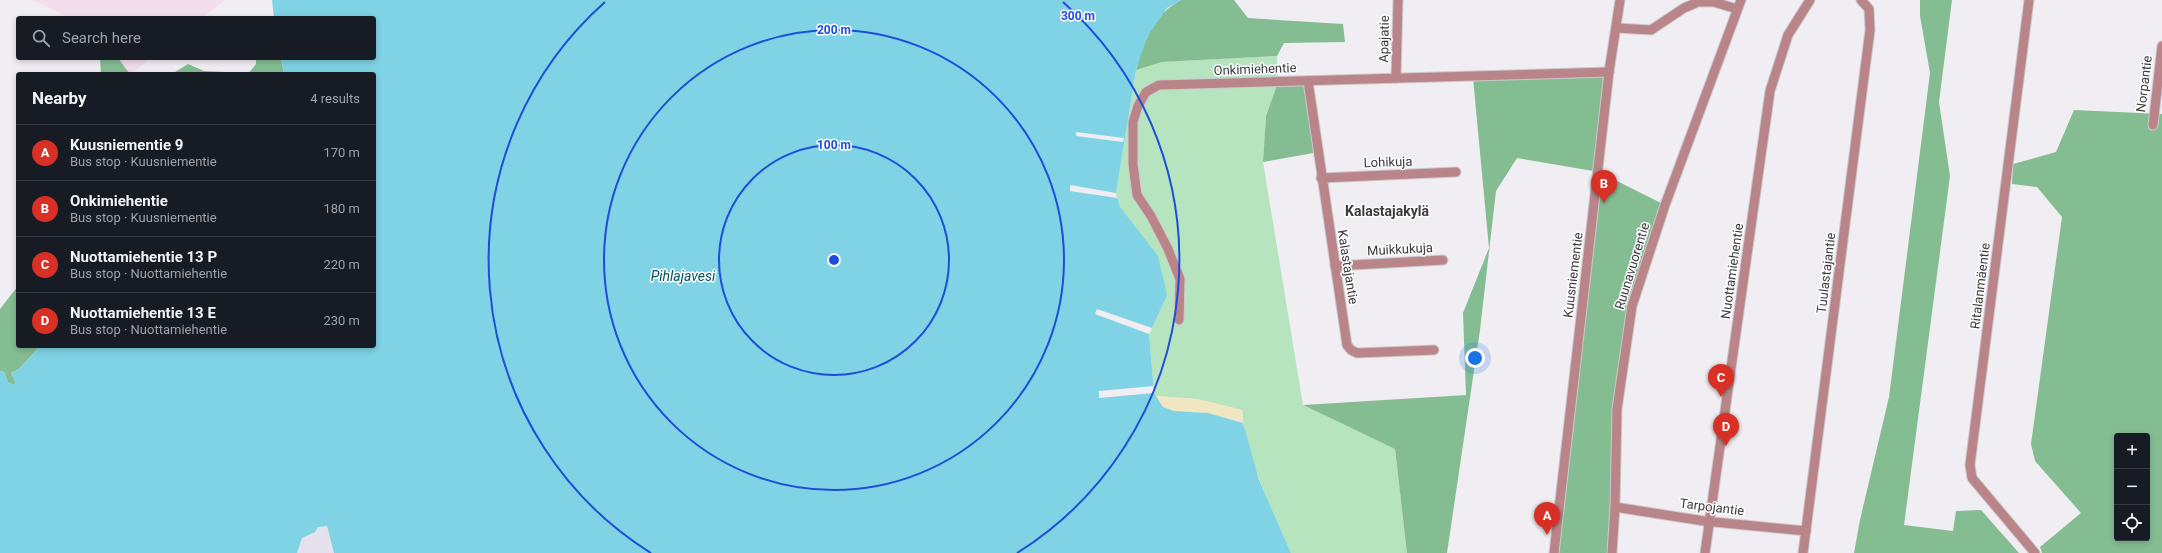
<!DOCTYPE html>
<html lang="en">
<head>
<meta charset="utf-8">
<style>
	:root { --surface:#171b24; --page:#242831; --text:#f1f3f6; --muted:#9ea1a6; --line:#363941; --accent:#d93025 }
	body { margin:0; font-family:Roboto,sans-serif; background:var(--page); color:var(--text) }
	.controls { position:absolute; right:12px; bottom:12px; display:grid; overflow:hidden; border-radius:4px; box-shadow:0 2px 6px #0003 }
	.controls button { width:36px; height:36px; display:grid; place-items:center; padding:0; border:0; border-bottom:1px solid var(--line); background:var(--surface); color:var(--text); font:20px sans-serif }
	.you { position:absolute; left:1475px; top:358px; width:14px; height:14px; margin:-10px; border:3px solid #fff; border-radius:50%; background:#1a73e8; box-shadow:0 0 0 6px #1a73e833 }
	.badge { display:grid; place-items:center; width:26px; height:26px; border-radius:50%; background:var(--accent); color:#fff; font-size:13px; font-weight:700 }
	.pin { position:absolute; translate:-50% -33px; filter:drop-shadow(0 1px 2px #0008) }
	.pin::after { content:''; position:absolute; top:21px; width:14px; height:12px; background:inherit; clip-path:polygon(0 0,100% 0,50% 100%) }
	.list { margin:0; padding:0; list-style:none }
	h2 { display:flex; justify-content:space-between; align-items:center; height:52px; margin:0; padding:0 16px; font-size:17px }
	h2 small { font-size:13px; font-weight:400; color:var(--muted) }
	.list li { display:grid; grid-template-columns:26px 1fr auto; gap:12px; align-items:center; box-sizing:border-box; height:56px; padding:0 16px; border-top:1px solid var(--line) }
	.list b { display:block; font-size:15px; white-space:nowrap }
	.list p { margin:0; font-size:13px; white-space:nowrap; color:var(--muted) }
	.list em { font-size:13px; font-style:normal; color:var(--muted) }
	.icon { flex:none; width:22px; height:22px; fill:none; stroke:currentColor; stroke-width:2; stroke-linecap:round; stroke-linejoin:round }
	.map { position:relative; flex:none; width:2162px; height:553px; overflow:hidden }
	.search { position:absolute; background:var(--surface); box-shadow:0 2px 6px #0003; left:16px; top:16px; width:360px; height:44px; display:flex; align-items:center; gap:10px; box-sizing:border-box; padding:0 14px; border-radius:4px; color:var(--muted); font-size:15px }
	.panel { position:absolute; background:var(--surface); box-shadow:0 2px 6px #0003; left:16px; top:72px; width:360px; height:276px; border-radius:4px }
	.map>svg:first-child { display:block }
</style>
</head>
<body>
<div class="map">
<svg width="2162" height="553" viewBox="0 0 2162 553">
	<rect width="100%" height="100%" fill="#f0eef2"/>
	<!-- built -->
	<path fill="#e6e2ed" d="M327 526 334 553H297L302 538 315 532 318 527Z"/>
	<!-- medical -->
	<g fill="#f3deed">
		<path d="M33 0H224V1L202 18H70Z"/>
		<path d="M118 58H151L131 74Z"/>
	</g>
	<!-- green -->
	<path fill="#b5e4bf" d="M1277 56 1278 82 1266 116 1263 162 1303 405 1395 449 1407 553H1291C1272 508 1246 460 1242 410L1197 399 1155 396 1154 393 1149 334 1152 328 1116 193 1136 70 1162 62Z"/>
	<!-- forest -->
	<g fill="#85bd93" fill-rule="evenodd">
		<path d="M1181 0H1234L1248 18 1343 24 1345 42 1284 43 1277 56 1162 62 1136 70C1145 40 1152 16 1181 0Z"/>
		<path d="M1920 0H1952L1939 102 1950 176 1904 525 1953 531 1956 511 1981 510 2019 553H1854L1860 520 1889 397 1930 73 1920 16Z"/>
		<path d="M100 58H118L130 74H101Z"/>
		<path d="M256 58H281L284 74H248L256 64Z"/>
		<path d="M188 64 204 71 225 72 227 74H143L175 72Z"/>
		<path d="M1609 72 1599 172 1665 205 1632 306 1617 409 1612 553H1554L1599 172 1517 158 1496 191 1480 330 1447 553H1407L1395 449 1303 405 1466 395 1463 313 1489 248 1473 78Z"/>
		<path d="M1308 81 1319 152 1263 162 1266 116 1278 82Z"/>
		<path d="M2074 110 2162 114V553H2042L2040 547 2081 513 2035 461 2031 444 2062 217 2037 187 2012 184 2013 164 2056 152ZM2117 436H2147V538H2117Z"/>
		<path d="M18 286V346H40L19 369 11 373 16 383 13 385 8 382 4 372 0 371V309Z"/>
	</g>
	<!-- sand -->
	<path fill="#f0e6c1" d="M1155 396 1197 399 1242 410 1243 423 1208 413 1174 411 1163 407Z"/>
	<!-- water -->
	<path fill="#7fd3e4" d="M272 0H1181L1167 8 1147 37 1136 70 1116 193 1120 207 1158 256 1167 295 1149 334 1154 393 1163 407 1174 411 1208 413 1243 423 1259 480 1291 553H334L327 526 318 527 315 532 302 538 297 553H0V371L4 372 8 382 13 385 16 383 11 373 19 369 40 346H374V74H284L281 58H374V18H274Z"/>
	<!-- pier -->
	<g fill="#f0eef2">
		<path d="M1076 132 1124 138 1123 142 1076 136Z"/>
		<path d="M1070 185 1116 193 1117 198 1070 191Z"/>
		<path d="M1097 309 1152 328 1149 334 1095 314Z"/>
		<path d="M1153 386 1154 393 1099 398V391Z"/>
	</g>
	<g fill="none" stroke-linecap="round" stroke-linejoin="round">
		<!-- minor casing -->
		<g stroke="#cccace" stroke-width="11">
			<g id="minor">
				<path d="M2029 0 1970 465 1972 478 2035 553"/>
				<path d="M1617 28 1651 30 1684 8 1698 2H1714L1737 9"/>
				<path d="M1396 78 1398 0"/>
				<path d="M1308 81 1347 345 1351 350 1357 353 1434 350"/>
				<path d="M2153 125 2162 46"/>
				<path d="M1321 178 1456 172"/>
				<path d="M1335 266 1443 260"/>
				<path d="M1179 320 1180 279 1168 249 1151 216 1137 195 1133 164V122L1138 106 1146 92 1159 85 1609 72"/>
				<path d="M1615 507 1704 521 1806 531"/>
				<path d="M1554 553 1609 72 1620 0"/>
				<path d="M1612 553 1615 507 1617 409 1632 306 1665 205 1741 0"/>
				<path d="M1705 553 1770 91 1788 35 1810 0"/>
				<path d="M1803 553 1870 30 1869 9 1861 0"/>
			</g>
		</g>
		<!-- minor -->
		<use href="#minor" stroke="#b98589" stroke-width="9"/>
	</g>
	<!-- distance rings -->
	<g fill="none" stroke="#1d4ed8" stroke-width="2">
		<circle cx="834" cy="260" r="115"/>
		<circle cx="834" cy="260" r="230"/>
		<path d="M651 553A345 345 0 0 1 605 2M1063 2A345 345 0 0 1 1017 553"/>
	</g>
	<g text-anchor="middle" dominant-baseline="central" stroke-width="3" stroke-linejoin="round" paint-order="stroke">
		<!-- street labels -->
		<g font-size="13" fill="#3c3c3d" stroke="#fdfcff">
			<text transform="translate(1384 39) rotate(-89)">Apajatie</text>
			<text transform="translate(1255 69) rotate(-2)">Onkimiehentie</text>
			<text transform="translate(2144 84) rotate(-83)">Norpantie</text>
			<text transform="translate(1388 162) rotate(-2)">Lohikuja</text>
			<text transform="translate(1400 249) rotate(-3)">Muikkukuja</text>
			<text transform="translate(1632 266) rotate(-73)">Ruunavuorentie</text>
			<text transform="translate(1348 267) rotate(81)">Kalastajantie</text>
			<text transform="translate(1732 271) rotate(-82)">Nuottamiehentie</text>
			<text transform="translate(1826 273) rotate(-83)">Tuulastajantie</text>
			<text transform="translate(1573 275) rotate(-83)">Kuusniementie</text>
			<text transform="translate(1980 286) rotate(-83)">Ritalanmäentie</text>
			<text transform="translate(1712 507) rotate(7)">Tarpojantie</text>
		</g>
		<!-- neighbourhood labels -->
		<g font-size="14" font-weight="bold" fill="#3c3c3d" stroke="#fdfcff">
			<text x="1387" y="211">Kalastajakylä</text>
		</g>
		<!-- water labels -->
		<g font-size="14" font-style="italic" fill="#00505c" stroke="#fdfcff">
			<text x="683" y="276">Pihlajavesi</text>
		</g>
	</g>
	<circle cx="834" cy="260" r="6" fill="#1d4ed8" stroke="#fdfcff" stroke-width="2"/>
	<g font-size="12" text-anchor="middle" font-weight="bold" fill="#1d4ed8" stroke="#fdfcff" stroke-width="3" stroke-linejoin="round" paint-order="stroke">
		<text x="1078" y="20">300 m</text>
		<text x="834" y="34">200 m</text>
		<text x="834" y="149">100 m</text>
	</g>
</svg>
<div class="controls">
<button>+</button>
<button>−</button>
<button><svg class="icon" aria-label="locate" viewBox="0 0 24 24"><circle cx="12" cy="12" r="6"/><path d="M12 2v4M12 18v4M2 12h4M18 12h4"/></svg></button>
</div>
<div class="you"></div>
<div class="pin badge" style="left:1547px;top:535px">A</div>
<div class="pin badge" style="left:1604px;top:203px">B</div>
<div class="pin badge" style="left:1721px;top:397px">C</div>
<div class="pin badge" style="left:1726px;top:446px">D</div>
<div class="search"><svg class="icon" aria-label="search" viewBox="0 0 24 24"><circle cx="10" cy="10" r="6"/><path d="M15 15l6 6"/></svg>Search here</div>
<section class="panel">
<h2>Nearby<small>4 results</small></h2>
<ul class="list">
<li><span class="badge">A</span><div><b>Kuusniementie 9</b><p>Bus stop · Kuusniementie</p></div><em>170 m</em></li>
<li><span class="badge">B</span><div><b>Onkimiehentie</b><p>Bus stop · Kuusniementie</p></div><em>180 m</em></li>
<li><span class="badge">C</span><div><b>Nuottamiehentie 13 P</b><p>Bus stop · Nuottamiehentie</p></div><em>220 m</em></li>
<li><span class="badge">D</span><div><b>Nuottamiehentie 13 E</b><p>Bus stop · Nuottamiehentie</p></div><em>230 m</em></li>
</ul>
</section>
</div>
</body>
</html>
